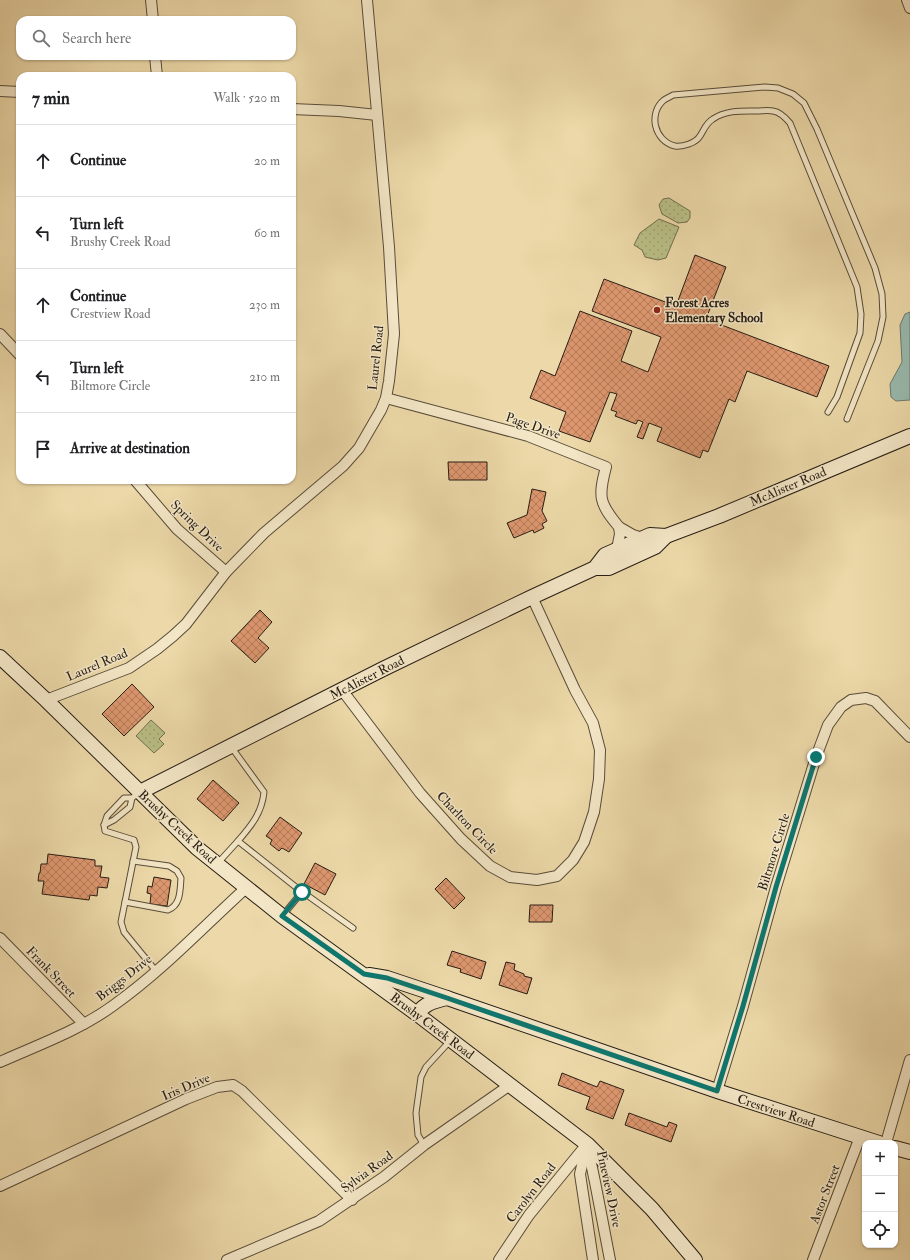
<!DOCTYPE html>
<html lang="en">
<head>
<meta charset="utf-8">
<style>
	:root { --surface:#fff; --page:#f6f6f6; --text:#202124; --muted:#757577; --line:#e0e0e0 }
	body { margin:0; font-family:"IM FELL Double Pica",serif; background:var(--page); color:var(--text) }
	.controls { position:absolute; right:12px; bottom:12px; display:grid; overflow:hidden; border-radius:8px; box-shadow:0 1px 3px #0004 }
	.controls button { width:36px; height:36px; display:grid; place-items:center; padding:0; border:0; border-bottom:1px solid var(--line); background:var(--surface); color:var(--text); font:20px sans-serif }
	.stop { position:absolute; width:12px; height:12px; margin:-9px; border:3px solid #0f766e; border-radius:50%; background:#fff }
	.stop.end { background:#0f766e; border-color:#fff; box-shadow:0 1px 4px #0008 }
	.list { margin:0; padding:0; list-style:none }
	h2 { display:flex; justify-content:space-between; align-items:center; height:52px; margin:0; padding:0 16px; font-size:17px }
	h2 small { font-size:13px; font-weight:400; color:var(--muted) }
	.list li { display:grid; grid-template-columns:26px 1fr auto; gap:12px; align-items:center; box-sizing:border-box; height:72px; padding:0 16px; border-top:1px solid var(--line) }
	.list b { display:block; font-size:15px; white-space:nowrap }
	.list p { margin:0; font-size:13px; white-space:nowrap; color:var(--muted) }
	.list em { font-size:13px; font-style:normal; color:var(--muted) }
	.icon { flex:none; width:22px; height:22px; fill:none; stroke:currentColor; stroke-width:2; stroke-linecap:round; stroke-linejoin:round }
	.map { position:relative; flex:none; width:910px; height:1260px; overflow:hidden }
	.search { position:absolute; background:var(--surface); box-shadow:0 1px 3px #0004; left:16px; top:16px; width:280px; height:44px; display:flex; align-items:center; gap:10px; box-sizing:border-box; padding:0 14px; border-radius:12px; color:var(--muted); font-size:15px }
	.panel { position:absolute; background:var(--surface); box-shadow:0 1px 3px #0004; left:16px; top:72px; width:280px; height:412px; border-radius:12px }
	.map>svg:first-child { display:block }
</style>
</head>
<body>
<div class="map">
<svg width="910" height="1260" viewBox="0 0 910 1260">
	<defs>
		<pattern id="park-dots" width="8" height="8" patternUnits="userSpaceOnUse"><rect width="8" height="8" fill="#b9be86"/><path d="M2 2h.1M6 6h.1" fill="none" stroke="#9fa373" stroke-width="1.8" stroke-linecap="round"/></pattern>
		<pattern id="building-cross-hatch" width="8" height="8" patternUnits="userSpaceOnUse"><rect width="8" height="8" fill="#de976f"/><path d="M0 0l8 8M0 8l8-8" fill="none" stroke="#b47b5a"/></pattern>
	</defs>
	<rect width="100%" height="100%" fill="#ecd8a8"/>
	<filter id="stains"><feTurbulence type="fractalNoise" baseFrequency=".005" numOctaves="4"/><feColorMatrix values="0 0 0 0 .2 0 0 0 0 .09 0 0 0 0 .02 0 0 0 .5 -.17"/></filter>
	<radialGradient id="worn" r=".72"><stop offset=".6" stop-color="#630" stop-opacity="0"/><stop offset="1" stop-color="#630" stop-opacity=".3"/></radialGradient>
	<!-- park -->
	<g fill="url(#park-dots)" stroke="#706e4d">
		<path d="M669 198 690 211V218L687 222 678 223 662 214 659 205 663 199Z"/>
		<path d="M659 219 679 227 666 258 658 260 645 257 642 250 634 245 640 233Z"/>
		<path d="M151 720 165 733 159 739 164 744 154 753 136 736Z"/>
	</g>
	<!-- water -->
	<path fill="#99b9ad" stroke="#6b7b70" d="M910 312V400L896 401 891 397 890 384 902 362 900 325 905 314Z"/>
	<!-- building -->
	<g fill="url(#building-cross-hatch)" stroke="#261d14">
		<path d="M695 255 726 267 706 319 829 366 817 397 747 371 735 402 729 399 708 452 703 450 700 458 657 441 662 428 649 423 643 439 637 437 643 422 638 420 636 424 615 416 617 412 611 410 617 394 610 392 590 442 559 431 566 412 530 398 541 370 555 376 580 311 632 331 621 361 648 372 661 337 592 311 604 279 676 306Z"/>
		<path d="M448 462H487V480H449Z"/>
		<path d="M532 489 546 492 542 511 547 521 542 524 544 528 534 533 533 530 514 538 507 523 527 515Z"/>
		<path d="M260 610 272 622 258 638 269 648 255 663 231 641Z"/>
		<path d="M132 684 154 707 124 736 102 714Z"/>
		<path d="M213 780 239 803 223 821 197 799Z"/>
		<path d="M280 817 302 833 289 852 282 848 279 851 270 844 272 840 266 836Z"/>
		<path d="M48 854 95 860V866H102L100 877 109 878 107 888 98 887 97 896 90 895 89 900 42 894 44 881H38L39 873H40L41 864H47Z"/>
		<path d="M315 863 336 874 325 895 304 884Z"/>
		<path d="M154 877 171 880 167 906 150 904 151 894 147 893 148 886 152 887Z"/>
		<path d="M446 878 465 898 454 909 435 889Z"/>
		<path d="M530 905H553L552 922H529Z"/>
		<path d="M452 951 486 962 481 979 460 972 461 969 447 965Z"/>
		<path d="M506 962 515 964 514 970 524 974V976L532 978 527 994 499 985Z"/>
		<path d="M562 1073 597 1087 600 1081 624 1090 613 1119 586 1109 590 1097 558 1085Z"/>
		<path d="M629 1113 667 1127 669 1122 677 1125 671 1142 625 1125Z"/>
	</g>
	<g fill="none" stroke-linecap="round" stroke-linejoin="round">
		<!-- lane casing -->
		<g stroke="#584c39" stroke-width="7">
			<g id="lane">
				<path d="M828 412 837 397 860 333 861 314 857 287 790 123C785 117 780 112 773 111 768 110 762 111 757 111 742 111 726 110 713 119 706 123 704 130 700 136 696 143 683 147 675 146 654 141 648 113 664 100 667 98 670 97 673 95L765 87 778 88 793 94 804 103 817 129 875 268 882 294 883 317 878 341 847 419"/>
				<path d="M232 748 264 792C262 813 251 826 238 841L297 888 353 928"/>
				<path d="M132 798 130 807 114 820 104 825 107 816 124 798H132L139 793"/>
				<path d="M104 825 105 831 134 840 136 847 121 922 124 932 156 971"/>
				<path d="M217 864 238 841"/>
				<path d="M125 902 168 910C181 905 180 890 181 878L177 871 169 866 133 861"/>
				<path d="M283 915 302 892"/>
				<path d="M424 1145 418 1135 416 1113 421 1077 426 1067 450 1041"/>
			</g>
		</g>
		<!-- street casing -->
		<g stroke="#584c39" stroke-width="12">
			<g id="street">
				<path d="M151 0 153 20"/>
				<path d="M907 0 910 8"/>
				<path d="M155 56 157 76"/>
				<path d="M0 91 20 92"/>
				<path d="M292 109 339 111 377 115"/>
				<path d="M0 334 20 355"/>
				<path d="M386 398 528 436 606 467C598 497 599 503 619 527"/>
				<path d="M135 480 177 529 226 572"/>
				<path d="M617 549 620 534 619 527 633 535 643 538"/>
				<path d="M342 690 420 793 461 839 490 866 510 877 537 880 557 876 573 860 584 842 594 812 599 779 600 750 593 723 575 690 532 597"/>
				<path d="M46 700 129 668 157 649 173 636 186 624 226 572 264 533 343 466 359 448 381 410 386 398 389 381 394 334 389 247 367 0"/>
				<path d="M0 938 84 1024"/>
				<path d="M0 1062C38 1045 80 1030 114 1005 162 971 203 927 246 888"/>
				<path d="M717 1091 743 1006 776 887 816 757 828 725 841 707 851 700 866 698 875 701 910 737"/>
				<path d="M886 1143 910 1060"/>
				<path d="M587 1144 595 1182 610 1260"/>
				<path d="M586 1148 580 1174 593 1260"/>
				<path d="M0 1186 186 1099 217 1087 233 1085 242 1091 352 1200"/>
				<path d="M227 1260 319 1221 384 1177 424 1145 510 1085"/>
				<path d="M499 1260 529 1215 587 1144"/>
				<path d="M813 1260 860 1137"/>
			</g>
		</g>
		<!-- secondary casing -->
		<g stroke="#261d14" stroke-width="16">
			<g id="secondary">
				<path d="M666 536 719 516 910 436"/>
				<path d="M0 657 46 700 197 848 282 916 417 1014 587 1144 652 1209 695 1260"/>
				<path d="M140 792 383 669 532 597 595 568H609L655 547 666 536 650 535 605 555 595 568"/>
				<path d="M369 975 387 978 447 998"/>
				<path d="M417 1014C425 1003 434 1001 447 998L717 1091 879 1143"/>
				<path d="M895 1148 910 1152"/>
			</g>
		</g>
		<!-- lane -->
		<use href="#lane" stroke="#f3e6c6" stroke-width="5"/>
		<!-- street -->
		<use href="#street" stroke="#f3e6c6" stroke-width="10"/>
		<!-- secondary -->
		<use href="#secondary" stroke="#f3e6c6" stroke-width="14"/>
	</g>
	<g fill="none" stroke-linecap="round" stroke-linejoin="round">
		<!-- route -->
		<path stroke="#0f766e" stroke-width="5" d="M302 892 282 916 364 974 387 978 447 998 717 1091 743 1006 776 887 816 757"/>
	</g>
	<!-- markers -->
	<circle fill="#8f2418" stroke="#f3e6c6" stroke-width="1.5" cx="657" cy="310" r="4"/>
	<g text-anchor="middle" dominant-baseline="central" stroke-width="3" stroke-linejoin="round" paint-order="stroke">
		<!-- poi labels -->
		<g font-size="13" font-weight="bold" fill="#261d14" stroke="#f3e6c6" text-anchor="start">
			<text x="665" y="303">Forest Acres<tspan x="665" dy="15">Elementary School</tspan></text>
		</g>
		<!-- street labels -->
		<g font-size="13" fill="#261d14" stroke="#f3e6c6">
			<text transform="translate(376 358) rotate(-84)">Laurel Road</text>
			<text transform="translate(533 426) rotate(19)">Page Drive</text>
			<text transform="translate(788 487) rotate(-23)">McAlister Road</text>
			<text transform="translate(197 526) rotate(44)">Spring Drive</text>
			<text transform="translate(97 665) rotate(-23)">Laurel Road</text>
			<text transform="translate(367 678) rotate(-27)">McAlister Road</text>
			<text transform="translate(467 823) rotate(46)">Charlton Circle</text>
			<text transform="translate(177 827) rotate(43)">Brushy Creek Road</text>
			<text transform="translate(774 852) rotate(-73)">Biltmore Circle</text>
			<text transform="translate(51 972) rotate(46)">Frank Street</text>
			<text transform="translate(124 978) rotate(-38)">Briggs Drive</text>
			<text transform="translate(432 1026) rotate(37)">Brushy Creek Road</text>
			<text transform="translate(186 1087) rotate(-23)">Iris Drive</text>
			<text transform="translate(776 1111) rotate(18)">Crestview Road</text>
			<text transform="translate(367 1172) rotate(-36)">Sylvia Road</text>
			<text transform="translate(609 1189) rotate(78)">Pineview Drive</text>
			<text transform="translate(531 1193) rotate(-52)">Carolyn Road</text>
			<text transform="translate(825 1194) rotate(-69)">Astor Street</text>
		</g>
	</g>
	<rect width="100%" height="100%" filter="url(#stains)"/>
	<rect width="100%" height="100%" fill="url(#worn)"/>
</svg>
<div class="controls">
<button>+</button>
<button>−</button>
<button><svg class="icon" aria-label="locate" viewBox="0 0 24 24"><circle cx="12" cy="12" r="6"/><path d="M12 2v4M12 18v4M2 12h4M18 12h4"/></svg></button>
</div>
<div class="stop" style="left:302px;top:892px"></div>
<div class="stop end" style="left:816px;top:757px"></div>
<div class="search"><svg class="icon" aria-label="search" viewBox="0 0 24 24"><circle cx="10" cy="10" r="6"/><path d="M15 15l6 6"/></svg>Search here</div>
<section class="panel">
<h2>7 min<small>Walk · 520 m</small></h2>
<ul class="list">
<li><svg class="icon" aria-label="ahead" viewBox="0 0 24 24"><path d="M12 20V5M6 11l6-6 6 6"/></svg><div><b>Continue</b></div><em>20 m</em></li>
<li><svg class="icon" aria-label="left" viewBox="0 0 24 24"><path d="M17 20v-9H6M10 6l-5 5 5 5"/></svg><div><b>Turn left</b><p>Brushy Creek Road</p></div><em>60 m</em></li>
<li><svg class="icon" aria-label="ahead" viewBox="0 0 24 24"><path d="M12 20V5M6 11l6-6 6 6"/></svg><div><b>Continue</b><p>Crestview Road</p></div><em>230 m</em></li>
<li><svg class="icon" aria-label="left" viewBox="0 0 24 24"><path d="M17 20v-9H6M10 6l-5 5 5 5"/></svg><div><b>Turn left</b><p>Biltmore Circle</p></div><em>210 m</em></li>
<li><svg class="icon" aria-label="arrive" viewBox="0 0 24 24"><path d="M6 21V4h12l-3 4 3 4H6"/></svg><div><b>Arrive at destination</b></div></li>
</ul>
</section>
</div>
</body>
</html>
